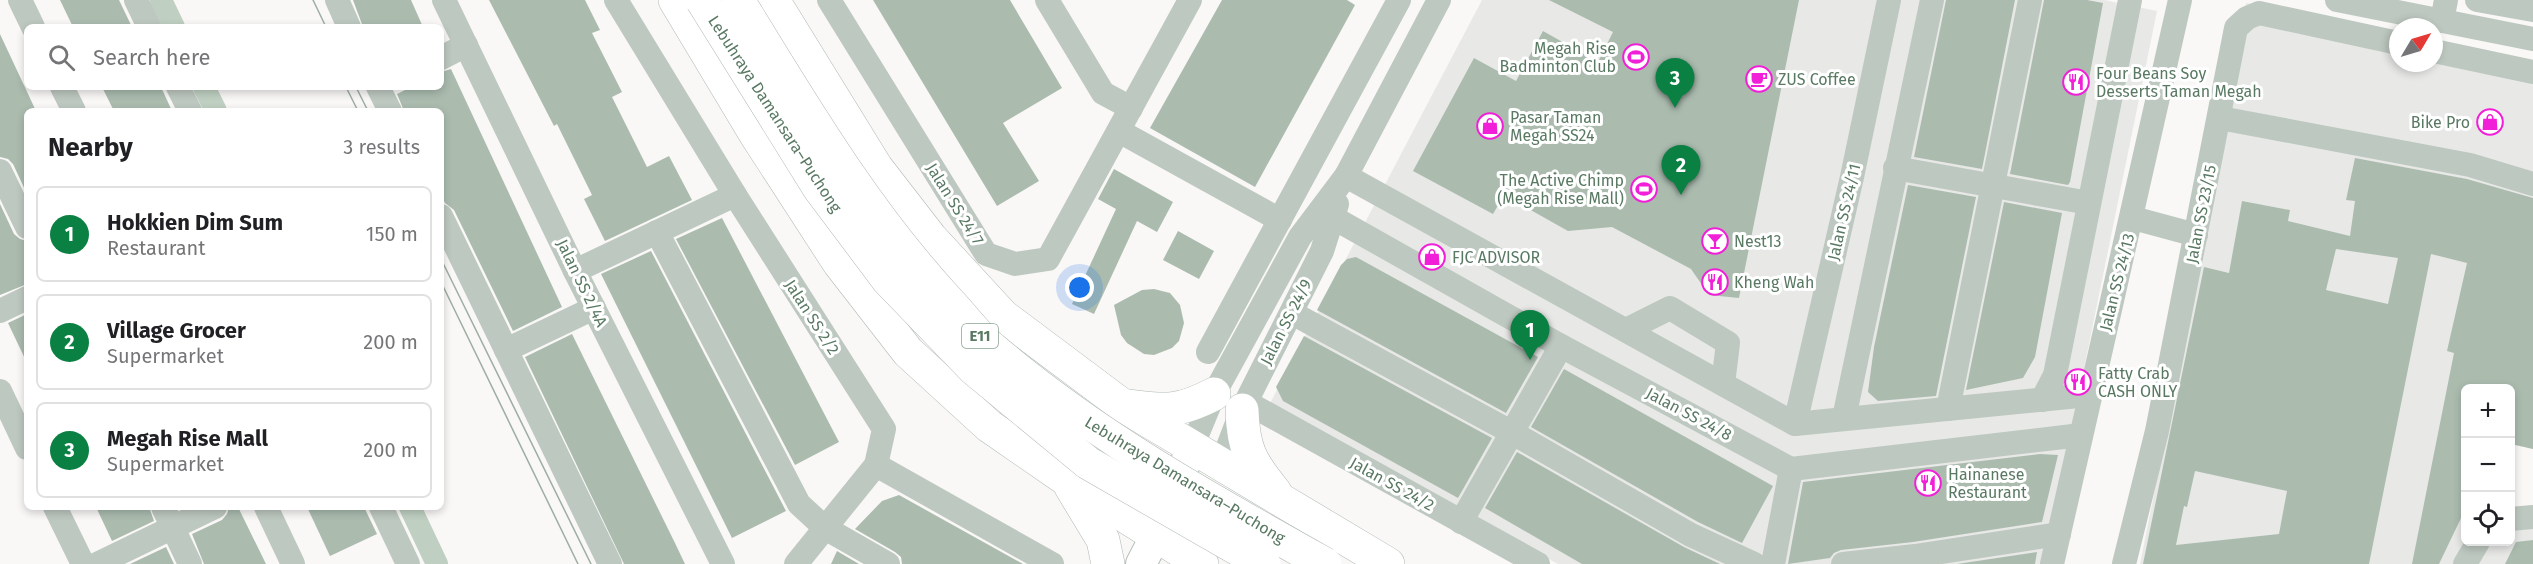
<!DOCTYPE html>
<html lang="en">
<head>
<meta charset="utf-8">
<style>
	:root { --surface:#fff; --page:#f2f2f2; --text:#202124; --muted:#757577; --line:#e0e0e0; --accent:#0b8043 }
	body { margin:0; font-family:"Fira Sans",sans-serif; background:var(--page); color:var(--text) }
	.controls { position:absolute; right:18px; bottom:18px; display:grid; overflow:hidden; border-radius:9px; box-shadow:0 3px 9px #0003 }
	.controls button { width:54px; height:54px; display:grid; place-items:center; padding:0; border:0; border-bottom:2px solid var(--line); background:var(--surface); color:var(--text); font:30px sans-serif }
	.compass { position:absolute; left:2389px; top:18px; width:54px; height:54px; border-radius:50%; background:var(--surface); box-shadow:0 3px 9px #0003; rotate:52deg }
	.you { position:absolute; left:1080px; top:288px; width:21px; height:21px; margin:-15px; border:4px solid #fff; border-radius:50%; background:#1a73e8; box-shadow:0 0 0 9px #1a73e833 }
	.badge { display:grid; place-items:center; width:39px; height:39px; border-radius:50%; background:var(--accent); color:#fff; font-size:20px; font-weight:700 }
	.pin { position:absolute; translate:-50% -50px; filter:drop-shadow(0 2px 3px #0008) }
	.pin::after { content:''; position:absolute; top:32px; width:21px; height:18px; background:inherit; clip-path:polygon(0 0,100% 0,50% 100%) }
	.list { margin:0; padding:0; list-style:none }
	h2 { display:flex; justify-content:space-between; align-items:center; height:78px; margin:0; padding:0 24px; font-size:26px }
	h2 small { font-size:20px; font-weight:400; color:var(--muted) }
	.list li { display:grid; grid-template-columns:39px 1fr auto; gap:18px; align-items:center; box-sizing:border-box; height:96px; margin:0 12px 12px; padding:0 12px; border:2px solid var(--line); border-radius:9px }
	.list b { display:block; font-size:22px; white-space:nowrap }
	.list p { margin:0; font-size:20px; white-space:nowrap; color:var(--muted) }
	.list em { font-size:20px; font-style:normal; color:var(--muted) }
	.icon { flex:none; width:33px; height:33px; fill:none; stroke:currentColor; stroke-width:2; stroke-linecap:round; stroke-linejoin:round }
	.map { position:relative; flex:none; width:2533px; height:564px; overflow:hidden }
	.search { position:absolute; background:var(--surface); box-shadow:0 3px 9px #0003; left:24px; top:24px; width:420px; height:66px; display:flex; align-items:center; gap:15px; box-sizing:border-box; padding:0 21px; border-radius:9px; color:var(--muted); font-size:22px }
	.panel { position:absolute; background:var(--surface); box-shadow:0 3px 9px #0003; left:24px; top:108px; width:420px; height:402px; border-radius:9px }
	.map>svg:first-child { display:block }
</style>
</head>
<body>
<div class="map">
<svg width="2533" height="564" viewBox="0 0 2533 564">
	<rect width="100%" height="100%" fill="#faf7f7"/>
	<!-- built -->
	<g fill="#e8e8e7">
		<path d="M1482 0H2104L2157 11 2044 564H1558L1268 407Z"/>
		<path d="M2246 3 2398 33V63L2533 60V449L2526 448 2529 388 2502 380 2500 388H2466V542H2510L2511 511 2533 509V564H2140L2228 127Z"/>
	</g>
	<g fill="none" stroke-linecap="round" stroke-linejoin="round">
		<!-- canal -->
		<g stroke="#bfd0c2" stroke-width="22">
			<path d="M161 0 174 27"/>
			<path d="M204 87 216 111"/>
			<path d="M410 507 437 564"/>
		</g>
	</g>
	<!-- building -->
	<g fill="#abbcaf" fill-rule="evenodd">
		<path d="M60 0H119L132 27H73Z"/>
		<path d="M353 0H411L423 27H363Z"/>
		<path d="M489 0H585L600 30 592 33 622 92 612 97 647 167 669 156 692 200 605 241 584 199 592 195 557 124 554 126Z"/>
		<path d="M873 0H1010L1062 88 1003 123 1039 181 997 206Z"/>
		<path d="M1222 0H1347L1355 5 1255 187 1150 128Z"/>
		<path d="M1549 0H1799L1739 298 1709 295 1691 269 1612 227 1568 231 1504 195 1493 214 1413 171 1474 58 1516 81 1543 31 1598 62 1613 32Z"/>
		<path d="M1946 0H2015L1982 169 1914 157Z"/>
		<path d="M2044 0H2087L2103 3 2070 182 2068 185 2010 174Z"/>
		<path d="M0 34 36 111H27V194L13 164 8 159 0 157Z"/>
		<path d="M451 69 562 307 513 331 454 210 445 203 441 195V111H404L397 94 411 87H441V72Z"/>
		<path d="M102 87H161L172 111H114Z"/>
		<path d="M2355 158 2467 179 2533 198V449L2511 444V388H2466V504L2462 516 2439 564H2412L2454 353 2447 351 2467 263 2431 254 2369 564H2143L2204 267 2229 273 2242 201 2290 210 2288 221 2350 236 2355 201 2346 200ZM2336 249 2398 258 2388 304 2326 290ZM2195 471 2287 491 2279 534 2176 545 2184 506 2187 507Z"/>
		<path d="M1114 169 1173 202 1157 232 1137 221 1094 314 1072 304 1116 209 1098 199Z"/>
		<path d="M1908 185 1976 197 1936 396 1878 401 1868 392 1874 347Z"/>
		<path d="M2004 202 2062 213 2035 357 2023 378 1966 390Z"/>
		<path d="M0 204 14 234 20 239 27 241V284L0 295Z"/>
		<path d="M722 218 839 442 795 465 676 239Z"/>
		<path d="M1178 231 1214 251 1199 279 1163 260Z"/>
		<path d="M651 251 786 511 732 538 601 274Z"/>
		<path d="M1356 257 1538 357 1506 413 1317 310 1341 265 1347 259Z"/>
		<path d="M1154 289 1170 293 1180 305 1184 323 1179 341 1172 348 1154 355 1144 354 1127 343 1121 335 1114 305 1142 290Z"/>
		<path d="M27 314V363L8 323Z"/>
		<path d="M572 334 674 541 685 564H624L525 357Z"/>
		<path d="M1304 336 1492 438 1458 498 1283 401 1276 387Z"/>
		<path d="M1564 369 1773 486 1742 543 1698 522 1531 427Z"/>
		<path d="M1517 452 1684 547 1720 564H1582L1485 508Z"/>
		<path d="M2040 454 2058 455 2042 522 1913 542 1841 550 1834 553 1830 558 1788 564 1803 482Z"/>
		<path d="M899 495 1023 564H902L901 557 895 552 855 529 882 501Z"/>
		<path d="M96 507H149L154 521 112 541Z"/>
		<path d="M229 507H238L266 564H204L192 534 222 520 227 514Z"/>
		<path d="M307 507H364L377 534 330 556Z"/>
		<path d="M2533 540V564H2505L2516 542Z"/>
		<path d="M166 547 174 564H130Z"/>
		<path d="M837 551 859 564H831Z"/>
		<path d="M2037 552 2035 564H1957Z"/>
	</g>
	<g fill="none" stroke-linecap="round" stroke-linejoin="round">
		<!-- major casing -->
		<g stroke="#afbbb3" stroke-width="32">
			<path id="major" d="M1141 564 1156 535 1192 447"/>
		</g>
		<!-- highway casing -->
		<g stroke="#afbab2" stroke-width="34">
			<g id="highway">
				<path d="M675 0 756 135 839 263 908 352 989 426 1067 480 1202 564"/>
				<path d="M773 0 876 167 931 238 1003 316 1122 405 1388 564"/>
				<path d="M1129 406C1167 411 1179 412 1214 394"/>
				<path d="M1242 410C1243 449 1251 463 1275 492"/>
				<path d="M1071 487 1103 540 1108 564"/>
			</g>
		</g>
		<!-- minor -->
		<g stroke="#bdc8c0" stroke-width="24">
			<path d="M20 0 33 27"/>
			<path d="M136 0 149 27"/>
			<path d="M337 0 349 27"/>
			<path d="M444 0 575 271 723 564"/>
			<path d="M616 0 735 195 884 429 876 465 796 564"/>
			<path d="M829 0 986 254 1015 264 1048 259 1190 0"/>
			<path d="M1047 0 1103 93 1131 108"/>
			<path d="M2337 0 2533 39"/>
			<path d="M2477 0 2533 10"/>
			<path d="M2442 21 2446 0"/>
			<path d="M2434 51 2533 72"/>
			<path d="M441 58 466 45"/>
			<path d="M62 87 74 111"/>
			<path d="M178 87 190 111"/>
			<path d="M378 87 390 111"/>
			<path d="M2220 118 2470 165 2533 184"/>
			<path d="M1119 131 1280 220"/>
			<path d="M1895 168 2089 203"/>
			<path d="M0 171 27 227"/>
			<path d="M1346 176 1795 424 2089 395"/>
			<path d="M441 216 610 564"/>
			<path d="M1332 217 1561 346 1791 469 2081 435"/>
			<path d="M2133 218 2196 235"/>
			<path d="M657 232 799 504 825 528 888 564"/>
			<path d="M575 271 735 195"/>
			<path d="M0 311 27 298"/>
			<path d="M1292 313 1511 432 1691 535 1754 564"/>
			<path d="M1626 330 1670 308 1728 343 1723 384"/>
			<path d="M506 350 594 308"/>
			<path d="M1208 352 1399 0"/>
			<path d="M0 391 27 448"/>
			<path d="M2042 400 2055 375 2130 0"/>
			<path d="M1246 402 1538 564"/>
			<path d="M1948 409 2030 0"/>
			<path d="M1844 418 1932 0"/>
			<path d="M1795 424 1852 177 1889 0"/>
			<path d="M1192 447 1214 394 1300 237 1346 176 1439 0"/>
			<path d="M876 465 1052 564"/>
			<path d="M1221 465 1242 410 1322 251 1337 204"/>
			<path d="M55 507 83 564"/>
			<path d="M163 507 190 564"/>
			<path d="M266 507 293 564"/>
			<path d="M381 507 408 564"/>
			<path d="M2510 519 2533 517"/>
			<path d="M1461 522 1561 346"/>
			<path d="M97 564 215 507"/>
			<path d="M1773 564 1791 469"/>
			<path d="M1843 564 1915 556 2059 534"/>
			<path d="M2052 564C2094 376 2139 188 2180 0"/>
			<path d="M2124 564 2157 431 2236 28 2247 18 2259 13 2398 43"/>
			<path d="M2465 564 2478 542"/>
		</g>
		<!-- major -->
		<use href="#major" stroke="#fff" stroke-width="30"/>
		<!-- highway -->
		<use href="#highway" stroke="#fff" stroke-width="33"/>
		<!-- tram -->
		<g stroke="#9daea2" stroke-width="1.5">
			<path d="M313 0 326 27"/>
			<path d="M346 87 358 111"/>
			<path d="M356 87 368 111"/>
			<path d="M441 259 591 564"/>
			<path d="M441 282 578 564"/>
		</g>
		<!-- highway-bridge casing -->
		<g stroke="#afbab2" stroke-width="34" stroke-linecap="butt">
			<g id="highway-bridge">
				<path d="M702 0 819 188 888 280 974 369 1088 463 1264 564"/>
				<path d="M738 0C803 106 866 213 951 304 965 319 978 337 994 350 1095 436 1210 500 1325 564"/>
			</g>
		</g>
		<!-- highway-bridge -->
		<use href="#highway-bridge" stroke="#fff" stroke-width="33"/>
	</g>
	<!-- icons -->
	<defs>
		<g id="stadium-ring" transform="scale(1.35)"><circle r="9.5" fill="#fff" stroke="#f21fd9" stroke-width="1.5"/><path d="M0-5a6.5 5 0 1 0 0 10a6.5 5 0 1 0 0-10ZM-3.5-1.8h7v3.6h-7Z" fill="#f21fd9"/></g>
		<g id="cafe-ring" transform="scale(1.35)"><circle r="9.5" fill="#fff" stroke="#f21fd9" stroke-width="1.5"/><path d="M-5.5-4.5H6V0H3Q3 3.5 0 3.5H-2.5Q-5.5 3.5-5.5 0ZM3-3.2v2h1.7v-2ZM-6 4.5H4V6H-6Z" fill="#f21fd9"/></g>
		<g id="restaurant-ring" transform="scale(1.35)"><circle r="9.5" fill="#fff" stroke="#f21fd9" stroke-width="1.5"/><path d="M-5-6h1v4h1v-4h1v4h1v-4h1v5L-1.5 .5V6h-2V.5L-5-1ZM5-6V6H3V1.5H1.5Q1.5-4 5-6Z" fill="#f21fd9"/></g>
		<g id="shop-ring" transform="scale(1.35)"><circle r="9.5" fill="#fff" stroke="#f21fd9" stroke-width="1.5"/><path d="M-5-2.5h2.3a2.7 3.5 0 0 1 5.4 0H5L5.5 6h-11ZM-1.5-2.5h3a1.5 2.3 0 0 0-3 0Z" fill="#f21fd9"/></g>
		<g id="bar-ring" transform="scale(1.35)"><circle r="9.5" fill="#fff" stroke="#f21fd9" stroke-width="1.5"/><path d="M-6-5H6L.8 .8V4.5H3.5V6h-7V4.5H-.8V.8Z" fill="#f21fd9"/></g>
	</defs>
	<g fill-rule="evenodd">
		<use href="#stadium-ring" x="1636" y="57"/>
		<use href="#cafe-ring" x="1759" y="79"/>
		<use href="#restaurant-ring" x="2076" y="82"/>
		<use href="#shop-ring" x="2490" y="122"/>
		<use href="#shop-ring" x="1490" y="126"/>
		<use href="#stadium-ring" x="1644" y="189"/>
		<use href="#bar-ring" x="1715" y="241"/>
		<use href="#shop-ring" x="1432" y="257"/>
		<use href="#restaurant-ring" x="1715" y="282"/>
		<use href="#restaurant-ring" x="2078" y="382"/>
		<use href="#restaurant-ring" x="1928" y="483"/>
	</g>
	<g text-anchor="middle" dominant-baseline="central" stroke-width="6" stroke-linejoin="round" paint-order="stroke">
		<!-- shield labels -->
		<rect fill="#fff" stroke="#8ba192" stroke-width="1.5" x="962" y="324" width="36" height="24" rx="4.5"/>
		<g font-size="15" font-weight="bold" fill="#597963">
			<text x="980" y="336">E11</text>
		</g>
		<!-- poi labels -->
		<g font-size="16" fill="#597963" stroke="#fff" text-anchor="start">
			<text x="1616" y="48" text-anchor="end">Megah Rise<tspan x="1616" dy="18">Badminton Club</tspan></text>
			<text x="2096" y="73">Four Beans Soy<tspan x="2096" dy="18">Desserts Taman Megah</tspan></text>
			<text x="1778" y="79">ZUS Coffee</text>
			<text x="1510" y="117">Pasar Taman<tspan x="1510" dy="18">Megah SS24</tspan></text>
			<text x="2470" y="122" text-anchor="end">Bike Pro</text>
			<text x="1624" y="180" text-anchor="end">The Active Chimp<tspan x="1624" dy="18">(Megah Rise Mall)</tspan></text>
			<text x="1734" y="241">Nest13</text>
			<text x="1452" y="257">FJC ADVISOR</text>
			<text x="1734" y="282">Kheng Wah</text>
			<text x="2098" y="373">Fatty Crab<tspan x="2098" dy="18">CASH ONLY</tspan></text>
			<text x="1948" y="474">Hainanese<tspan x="1948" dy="18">Restaurant</tspan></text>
		</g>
		<!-- street labels -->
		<g font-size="16" fill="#597963" stroke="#fff">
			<text transform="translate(775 114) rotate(57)">Lebuhraya Damansara–Puchong</text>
			<text transform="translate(955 204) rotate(58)">Jalan SS 24/7</text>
			<text transform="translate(1844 212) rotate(-77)">Jalan SS 24/11</text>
			<text transform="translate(2201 214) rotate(-79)">Jalan SS 23/15</text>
			<text transform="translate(2117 282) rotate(-76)">Jalan SS 24/13</text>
			<text transform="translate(582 283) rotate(64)">Jalan SS 2/4A</text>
			<text transform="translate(812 317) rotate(57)">Jalan SS 2/2</text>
			<text transform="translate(1286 322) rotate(-63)">Jalan SS 24/9</text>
			<text transform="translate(1689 414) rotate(28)">Jalan SS 24/8</text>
			<text transform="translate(1185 480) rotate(31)">Lebuhraya Damansara–Puchong</text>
			<text transform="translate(1392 484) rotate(29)">Jalan SS 24/2</text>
		</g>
	</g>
</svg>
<div class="controls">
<button>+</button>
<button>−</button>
<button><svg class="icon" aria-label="locate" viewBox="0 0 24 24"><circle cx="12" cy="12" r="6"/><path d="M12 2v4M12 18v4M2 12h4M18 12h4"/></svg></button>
</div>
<svg class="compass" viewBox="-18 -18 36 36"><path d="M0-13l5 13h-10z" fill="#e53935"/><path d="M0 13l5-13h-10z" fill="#757577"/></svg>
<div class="you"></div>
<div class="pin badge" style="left:1530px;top:360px">1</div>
<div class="pin badge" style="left:1681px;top:195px">2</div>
<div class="pin badge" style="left:1675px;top:108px">3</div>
<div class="search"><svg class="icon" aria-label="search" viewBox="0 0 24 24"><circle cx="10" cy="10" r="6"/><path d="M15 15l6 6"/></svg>Search here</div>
<section class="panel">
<h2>Nearby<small>3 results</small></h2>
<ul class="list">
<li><span class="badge">1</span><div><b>Hokkien Dim Sum</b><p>Restaurant</p></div><em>150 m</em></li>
<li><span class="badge">2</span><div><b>Village Grocer</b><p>Supermarket</p></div><em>200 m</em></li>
<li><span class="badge">3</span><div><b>Megah Rise Mall</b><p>Supermarket</p></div><em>200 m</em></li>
</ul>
</section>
</div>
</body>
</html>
